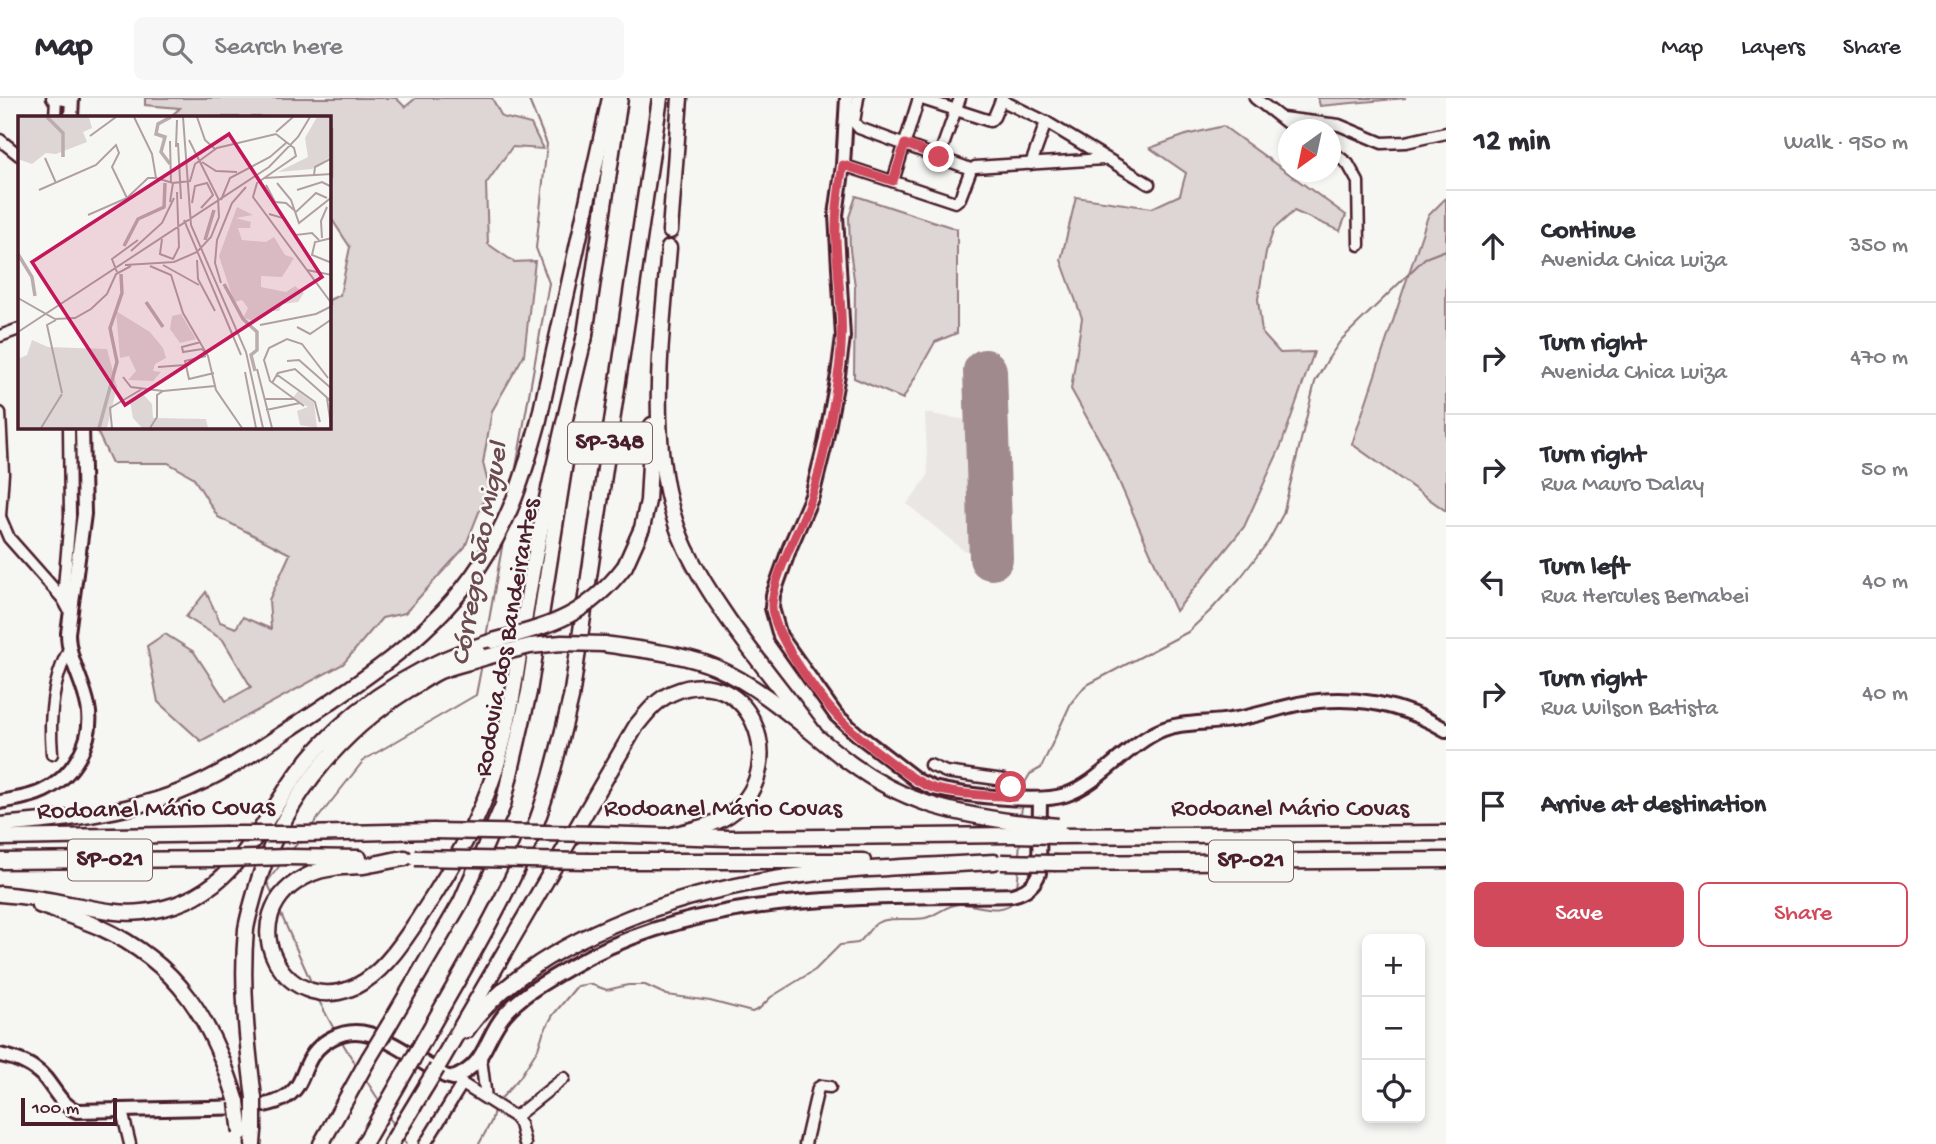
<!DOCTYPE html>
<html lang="en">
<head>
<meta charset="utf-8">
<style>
	:root { --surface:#fff; --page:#f7f7f7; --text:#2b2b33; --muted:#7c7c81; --line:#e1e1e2; --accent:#d1495b }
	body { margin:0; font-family:"Gochi Hand",sans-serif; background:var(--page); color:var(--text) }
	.controls { position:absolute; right:21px; bottom:21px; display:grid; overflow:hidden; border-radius:10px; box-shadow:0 4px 10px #0003 }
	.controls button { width:63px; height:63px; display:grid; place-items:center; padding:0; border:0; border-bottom:2px solid var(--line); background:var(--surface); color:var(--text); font:35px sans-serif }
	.compass { position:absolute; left:1278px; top:21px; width:63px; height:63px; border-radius:50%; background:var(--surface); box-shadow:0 4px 10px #0003; rotate:213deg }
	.scale { position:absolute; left:21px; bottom:18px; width:96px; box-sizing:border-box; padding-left:7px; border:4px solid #4a1f2b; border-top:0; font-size:19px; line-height:24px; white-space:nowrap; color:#4a1f2b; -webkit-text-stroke:5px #f6f6f2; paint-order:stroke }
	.stop { position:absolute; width:21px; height:21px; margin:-16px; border:5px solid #d1495b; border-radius:50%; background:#fff }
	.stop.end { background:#d1495b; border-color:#fff; box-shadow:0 2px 7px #0008 }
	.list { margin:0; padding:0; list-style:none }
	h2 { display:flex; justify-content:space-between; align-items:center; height:91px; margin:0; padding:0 28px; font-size:30px }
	h2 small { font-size:23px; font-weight:400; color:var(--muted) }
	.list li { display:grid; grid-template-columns:46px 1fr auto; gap:21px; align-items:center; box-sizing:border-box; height:112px; padding:0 28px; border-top:2px solid var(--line) }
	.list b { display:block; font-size:26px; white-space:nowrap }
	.list p { margin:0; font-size:23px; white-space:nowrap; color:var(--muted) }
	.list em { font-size:23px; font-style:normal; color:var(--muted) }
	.actions { display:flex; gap:14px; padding:21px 28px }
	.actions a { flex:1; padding:16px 0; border:2px solid var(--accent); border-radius:10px; text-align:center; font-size:24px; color:var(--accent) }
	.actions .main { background:var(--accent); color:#fff }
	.icon { flex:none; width:38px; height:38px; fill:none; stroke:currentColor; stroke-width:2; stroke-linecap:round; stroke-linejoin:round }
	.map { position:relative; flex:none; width:1446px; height:1046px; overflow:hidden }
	header { display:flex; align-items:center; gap:42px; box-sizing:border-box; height:98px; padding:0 35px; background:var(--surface); border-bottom:2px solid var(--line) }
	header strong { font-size:33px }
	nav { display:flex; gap:38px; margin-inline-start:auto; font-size:24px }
	.search { width:490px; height:63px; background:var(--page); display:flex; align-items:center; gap:18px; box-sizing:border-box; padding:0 24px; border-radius:10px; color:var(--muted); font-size:26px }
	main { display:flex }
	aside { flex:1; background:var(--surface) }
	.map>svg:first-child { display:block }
</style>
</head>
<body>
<header>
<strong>Map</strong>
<div class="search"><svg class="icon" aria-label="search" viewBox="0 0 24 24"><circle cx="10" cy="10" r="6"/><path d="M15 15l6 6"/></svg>Search here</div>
<nav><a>Map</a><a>Layers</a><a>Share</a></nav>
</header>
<main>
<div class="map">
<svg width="1446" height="1046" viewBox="0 0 1446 1046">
	<rect width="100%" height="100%" fill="#f6f6f2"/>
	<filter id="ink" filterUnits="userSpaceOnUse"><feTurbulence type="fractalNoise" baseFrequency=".0143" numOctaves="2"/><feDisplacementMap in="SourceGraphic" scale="14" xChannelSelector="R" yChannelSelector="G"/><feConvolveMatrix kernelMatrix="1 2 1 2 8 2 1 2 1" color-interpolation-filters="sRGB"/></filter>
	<g filter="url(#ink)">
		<!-- built -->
		<path fill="#e9e6e3" d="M994 272 1001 460H982L962 451 907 406 928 378 925 315 978 324 977 273Z"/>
		<!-- green -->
		<g fill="#ddd6d5" stroke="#947a80" stroke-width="2">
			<path d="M145 0H396L405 9 416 0H492L502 19 531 26 543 51 512 49 486 86 488 146 514 164 535 163 524 257 492 313 483 365 489 389 465 449 405 515 382 520 343 566 201 643 158 604 147 548 165 536 194 554 226 603 251 589 223 542 186 519 206 494 220 524 236 530 243 519 271 531 269 502 290 456 218 419 193 379 168 365H112L95 329H329V202L340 197 350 149 329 117V19H170L180 10 145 7Z"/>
			<path d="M1318 0H1406L1320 8Z"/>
			<path d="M1223 28 1346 117 1340 133 1294 113 1274 131 1266 154 1258 201 1262 235 1280 255 1314 254 1281 348 1244 429 1176 513 1106 354 1071 291 1082 220 1061 162 1076 99 1152 110 1180 97 1186 75 1150 50 1186 37Z"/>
			<path d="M856 98 957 131V235L935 244 903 301 854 280 855 188 850 152 849 119Z"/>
			<path d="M1446 100V413L1352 346 1428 118Z"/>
		</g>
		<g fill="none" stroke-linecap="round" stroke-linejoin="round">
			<!-- stream -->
			<g stroke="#8e747a" stroke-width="2">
				<path d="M514 381 549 185 536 150 547 46 528 0"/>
				<path d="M486 539 504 438"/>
				<path d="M1023 694V688L1030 676 1041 670 1071 605 1085 588 1188 534 1211 512 1240 480 1268 444 1283 416 1315 284 1328 261 1341 242 1425 160 1446 152"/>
				<path d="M1021 719 1022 707"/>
				<path d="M311 729 364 662 476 597 482 566"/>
				<path d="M291 753 301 741"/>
				<path d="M1019 757 1020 742"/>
				<path d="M1017 789 1019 770"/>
				<path d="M274 799 267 784 281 766"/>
				<path d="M280 814 312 886"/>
				<path d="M318 901 335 933"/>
				<path d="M342 944 357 969"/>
				<path d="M364 979 380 1004"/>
				<path d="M498 1004 520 979 538 951 543 935 553 917 577 888 590 886 607 892 628 887H645L667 897 710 903 752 914 759 911 771 899 815 872 840 847 858 845C866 839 869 830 877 825 889 818 911 823 925 820 937 817 948 806 960 806 978 806 1003 819 1016 801"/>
				<path d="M388 1018 395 1028"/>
				<path d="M401 1039 406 1046"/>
				<path d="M479 1046 491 1024 494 1012"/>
			</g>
			<!-- runway -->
			<path stroke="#a08a8e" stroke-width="44" d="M985 273 991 460"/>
			<!-- minor casing -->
			<g stroke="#4a1f2b" stroke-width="15">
				<g id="minor">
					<path d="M52 0 72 3"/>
					<path d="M1255 0 1296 32"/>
					<path d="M1001 2 1046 24 1149 86"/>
					<path d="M55 19 56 0"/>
					<path d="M1282 20 1339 27 1382 45 1406 44 1446 35"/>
					<path d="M0 42 19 57"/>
					<path d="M1330 52 1348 66 1358 84 1359 147"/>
					<path d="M939 59 960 0"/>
					<path d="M1031 66 1046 24"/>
					<path d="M843 67 955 104 960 100 970 74 968 70 859 30 854 24 858 0"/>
					<path d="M975 69 1104 61"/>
					<path d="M893 83 919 0 990 23 994 19 1002 0"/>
					<path d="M0 238 19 231"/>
					<path d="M0 315 3 375 0 418"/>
					<path d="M69 329 70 419 63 501 70 514"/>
					<path d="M0 419 9 440 63 501"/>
					<path d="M52 656C49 621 52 585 68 553"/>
					<path d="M930 667 946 674 1004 682 1010 686 1014 699"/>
					<path d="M481 960 486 1000"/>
					<path d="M453 980 515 1019 520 1026 525 1046"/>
					<path d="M122 1013 130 1046"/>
					<path d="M515 1019 564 980"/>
					<path d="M425 1046 462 986"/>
					<path d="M805 1046 818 990 821 988 830 989"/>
				</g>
			</g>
			<!-- major casing -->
			<g stroke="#4a1f2b" stroke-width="18">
				<g id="major">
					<path d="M847 0 843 67 836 117 843 239 838 277 825 346 812 398 790 449 773 497 772 510 780 538 836 617 857 636 918 683 933 690C962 697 1038 706 1065 697 1100 685 1124 650 1157 634 1179 623 1207 626 1230 622 1253 619 1275 611 1298 606 1350 596 1401 605 1446 632"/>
					<path d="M71 19 72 0"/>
					<path d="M0 704C14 701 29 700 43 693 73 679 95 642 88 608 83 582 68 561 68 535L84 416 82 329"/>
					<path d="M0 957C18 961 32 966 45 980 55 992 61 1007 77 1013L252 1009C268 1007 284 1004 295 991 301 984 303 975 307 967 317 943 344 929 369 936 394 943 422 965 445 978L453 980C487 967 484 940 505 916 522 896 547 883 570 869 703 791 863 801 1012 797 1025 794 1034 788 1039 775L1040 702"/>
				</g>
			</g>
			<!-- highway casing -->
			<g stroke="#4a1f2b" stroke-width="19">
				<g id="highway">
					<path d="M670 133 680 0"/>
					<path d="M669 150C661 246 644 361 686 451 719 518 770 575 814 635"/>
					<path d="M584 243 620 0"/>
					<path d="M625 468 642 430 648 403 652 327"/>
					<path d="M604 546C641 552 681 555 715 569 766 591 806 632 850 665 903 704 950 715 1014 724"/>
					<path d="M0 727C60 722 121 716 177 695 221 678 258 652 297 626 364 582 435 536 480 467 510 422 524 377 538 326L610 0"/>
					<path d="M302 736 433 733"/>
					<path d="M599 736 729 740 1014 737"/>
					<path d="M1058 738 1446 735"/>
					<path d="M0 740 224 736"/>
					<path d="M287 759 359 760"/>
					<path d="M405 760C391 762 377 766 363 768 346 769 326 769 311 776 222 815 288 933 365 883 389 867 407 838 423 814 452 771 479 723 495 673 516 604 521 530 535 459 549 385 567 311 585 237"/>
					<path d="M0 763 220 761"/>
					<path d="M588 763H863"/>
					<path d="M1056 765 1446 762"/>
					<path d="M0 796C23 798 46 801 69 806 93 810 118 817 142 814 246 803 260 710 322 646 370 596 426 564 493 543"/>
					<path d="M39 807C59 814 80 821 99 829 180 866 212 923 237 1004"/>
					<path d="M389 927 461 804 503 707 529 594 569 339"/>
					<path d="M466 933C532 841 680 794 788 779 856 770 925 768 994 764"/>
					<path d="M421 947C458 880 499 814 529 744 548 697 559 649 571 600L660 0"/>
					<path d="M437 970 636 628C646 616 656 602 672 595 747 561 792 665 734 713 716 728 690 732 668 738"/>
					<path d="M254 1000C247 945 241 887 246 831 248 819 252 806 255 795 278 710 334 638 408 592 419 586 429 578 440 573 455 567 471 564 486 559"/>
					<path d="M253 1046 254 1033"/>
					<path d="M321 1046 369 960"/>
					<path d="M364 1046 403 978"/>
					<path d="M391 1046 426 988"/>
				</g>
			</g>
			<!-- minor -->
			<use href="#minor" stroke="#f6f6f2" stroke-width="10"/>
			<!-- major -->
			<use href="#major" stroke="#f6f6f2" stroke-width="12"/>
			<!-- highway -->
			<use href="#highway" stroke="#f6f6f2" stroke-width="14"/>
			<!-- highway-bridge casing -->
			<g stroke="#4a1f2b" stroke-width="19" stroke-linecap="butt">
				<g id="highway-bridge">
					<path d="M493 543C551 527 586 519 625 468"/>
					<path d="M486 559 530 548 562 545 604 546"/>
					<path d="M1014 724 1058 728"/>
					<path d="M433 733 599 736"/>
					<path d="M224 736H302"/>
					<path d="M1014 737 1058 738"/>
					<path d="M415 760 588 763"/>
					<path d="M220 761 287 759"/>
					<path d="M1001 764 1056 765"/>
					<path d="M369 960 389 927"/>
					<path d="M403 978 421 947"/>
					<path d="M426 988 437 970"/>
					<path d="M254 1000V1033"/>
					<path d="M237 1004 241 1035"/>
				</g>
			</g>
			<!-- highway-bridge -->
			<use href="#highway-bridge" stroke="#f6f6f2" stroke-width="14"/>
		</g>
	</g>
	<g fill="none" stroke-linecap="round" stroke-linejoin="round" filter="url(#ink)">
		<!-- route -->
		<path stroke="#d1495b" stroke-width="9" d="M939 59 905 46 893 83 843 67C839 91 835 116 836 141 838 188 846 230 838 278 832 318 825 359 812 397 801 433 776 468 772 506 770 533 819 599 838 619 854 636 909 681 930 689 951 697 991 697 1014 699L1011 689"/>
	</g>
	<g text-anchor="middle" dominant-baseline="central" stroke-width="5" stroke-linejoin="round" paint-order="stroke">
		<!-- shield labels -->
		<g fill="#f6f6f2" stroke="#7e6067" stroke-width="2">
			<rect x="568" y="324.5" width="84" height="41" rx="5"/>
			<rect x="68" y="741.5" width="84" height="41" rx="5"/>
			<rect x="1209" y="742.5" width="84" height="41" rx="5"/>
		</g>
		<g font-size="24" font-weight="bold" fill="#4a1f2b">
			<text x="610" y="345">SP-348</text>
			<text x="110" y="762">SP-021</text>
			<text x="1251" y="763">SP-021</text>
		</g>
		<!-- street labels -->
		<g font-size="26" fill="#4a1f2b" stroke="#f6f6f2">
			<text transform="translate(509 540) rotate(-80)">Rodovia dos Bandeirantes</text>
			<text x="723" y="712">Rodoanel Mário Covas</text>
			<text x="1290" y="712">Rodoanel Mário Covas</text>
			<text transform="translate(156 713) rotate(-1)">Rodoanel Mário Covas</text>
		</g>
		<!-- water labels -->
		<g font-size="28" font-style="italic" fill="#6c4a52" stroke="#f6f6f2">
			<text transform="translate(481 456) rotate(-80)">Córrego São Miguel</text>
		</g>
	</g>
	<!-- overview -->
	<g transform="translate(18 18)">
		<rect width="313" height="313" fill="#f6f6f2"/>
		<path d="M0 1H71L74 12 65 16 69 26 38 38 28 37 14 48 0 43ZM299 1H313V40L294 53 260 56 290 41 287 22ZM219 91 235 99 218 102 233 106 232 112H220L224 124 248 126 256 121 267 139 276 142 264 161 243 160V171L268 176 277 170 286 177 280 186 264 188 261 195H248L237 205 225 202 230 192 224 184 216 186 201 140ZM98 195 132 216 145 232 148 242 137 248 135 255 143 256 135 265 110 264 118 255 111 240 102 242ZM163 198 178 223 162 227 152 213 154 200ZM14 224 30 231 89 233 99 271 89 312H0V243L9 239ZM280 275 296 287 299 312 282 309 279 295 290 291 275 282ZM123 276 134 288 135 302 188 303 190 312H124L115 302 112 285Z" fill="#ddd6d5"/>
		<path fill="none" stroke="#bbadae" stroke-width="3.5" d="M29 1 45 17V41M152 48 143 36 147 21 138 18 140 8 153 1M187 124 196 94M106 130 120 103 146 91 147 67M0 138 14 161 17 180M206 168 225 203 239 216V234L233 239 237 255M128 186 145 211M81 312 99 246 92 212 104 177 103 158"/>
		<path fill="none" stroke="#b1a0a2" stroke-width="2" d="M116 1 134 38 138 62 155 67M165 1 173 109 228 236 245 312M179 1 187 24 197 33M258 16 275 1M258 18 276 32 278 40 239 67 235 81 314 188M72 20 98 1M152 25 153 67M160 27 163 83M158 31 159 4M27 42 38 67M184 46 198 55 219 56M296 59 297 51 314 42M247 62 314 58M259 67 273 84 281 107 314 81M248 69 257 86 268 87 278 96 298 77 309 82M21 74 78 49 98 29 101 37 94 51 109 82M279 74 304 66 314 71M203 84 212 62 252 41 268 27M152 86 155 67 172 65 177 48 199 32 258 18M174 87 177 70 189 67 195 79 183 92M251 98 265 102 278 119 294 117 301 124M70 99 109 82 130 62H138M166 104 223 239M304 122 303 105 309 91M314 122 297 126 294 139 314 147M144 123 142 138 155 143 161 131 159 76M113 135 144 107 156 82M179 144 180 163 197 195M107 149 156 146 179 136 193 121 201 101 200 82 171 24M145 149 181 169M132 150 153 159 165 197 190 240 198 274 224 312M289 154 314 159M99 156 94 143 120 124M203 167 197 147 199 124 214 87 228 71M0 182 37 203 57 202 73 193 89 178 98 158 113 150M38 204 29 209 44 277M242 209 298 198 314 190M279 211 292 218 314 203M0 216 251 51 280 21 292 1M183 226 164 231 165 236 184 233 187 236M188 240 167 245 171 263 196 257M269 245 281 244 314 273M140 251 167 249M239 253 254 312M227 256 238 312M258 258 297 286 302 306M105 261 113 271 145 275 197 270M254 267 260 257 277 253 314 286M309 282 313 310M247 283H276M286 290 252 265 246 244 251 232 269 223 284 228 310 262M248 294 282 287M23 312 44 278M94 312 92 292 124 273M132 312 139 301V279L145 275"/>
		<path fill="#c2185b" fill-opacity="0.15" stroke="#c2185b" stroke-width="3.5" d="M211 18 304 161 107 289 14 146Z"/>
		<rect width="313" height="313" fill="none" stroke="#4a1f2b" stroke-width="3.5"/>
	</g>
</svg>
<div class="controls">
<button>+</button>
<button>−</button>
<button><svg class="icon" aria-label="locate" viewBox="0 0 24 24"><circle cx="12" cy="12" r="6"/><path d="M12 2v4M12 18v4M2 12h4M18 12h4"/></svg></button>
</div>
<svg class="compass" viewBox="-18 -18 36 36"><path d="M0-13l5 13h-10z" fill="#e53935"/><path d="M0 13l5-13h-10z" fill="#7c7c81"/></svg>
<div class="scale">100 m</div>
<div class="stop" style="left:1011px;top:689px"></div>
<div class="stop end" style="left:939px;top:59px"></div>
</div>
<aside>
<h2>12 min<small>Walk · 950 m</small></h2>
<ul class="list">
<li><svg class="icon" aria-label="ahead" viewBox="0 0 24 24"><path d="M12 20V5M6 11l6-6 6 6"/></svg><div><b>Continue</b><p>Avenida Chica Luiza</p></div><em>350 m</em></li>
<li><svg class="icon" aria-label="right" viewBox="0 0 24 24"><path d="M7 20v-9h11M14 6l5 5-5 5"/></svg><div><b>Turn right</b><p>Avenida Chica Luiza</p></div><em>470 m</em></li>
<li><svg class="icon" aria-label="right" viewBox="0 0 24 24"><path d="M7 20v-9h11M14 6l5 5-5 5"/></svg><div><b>Turn right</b><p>Rua Mauro Dalay</p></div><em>50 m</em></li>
<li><svg class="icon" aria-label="left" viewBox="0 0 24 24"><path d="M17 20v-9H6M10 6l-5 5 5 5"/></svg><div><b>Turn left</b><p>Rua Hercules Bernabei</p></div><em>40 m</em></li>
<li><svg class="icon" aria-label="right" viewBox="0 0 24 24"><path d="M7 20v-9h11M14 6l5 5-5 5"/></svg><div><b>Turn right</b><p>Rua Wilson Batista</p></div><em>40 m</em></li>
<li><svg class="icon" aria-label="arrive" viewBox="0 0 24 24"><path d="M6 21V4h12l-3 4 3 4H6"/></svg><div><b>Arrive at destination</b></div></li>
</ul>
<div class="actions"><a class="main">Save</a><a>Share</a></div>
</aside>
</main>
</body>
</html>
